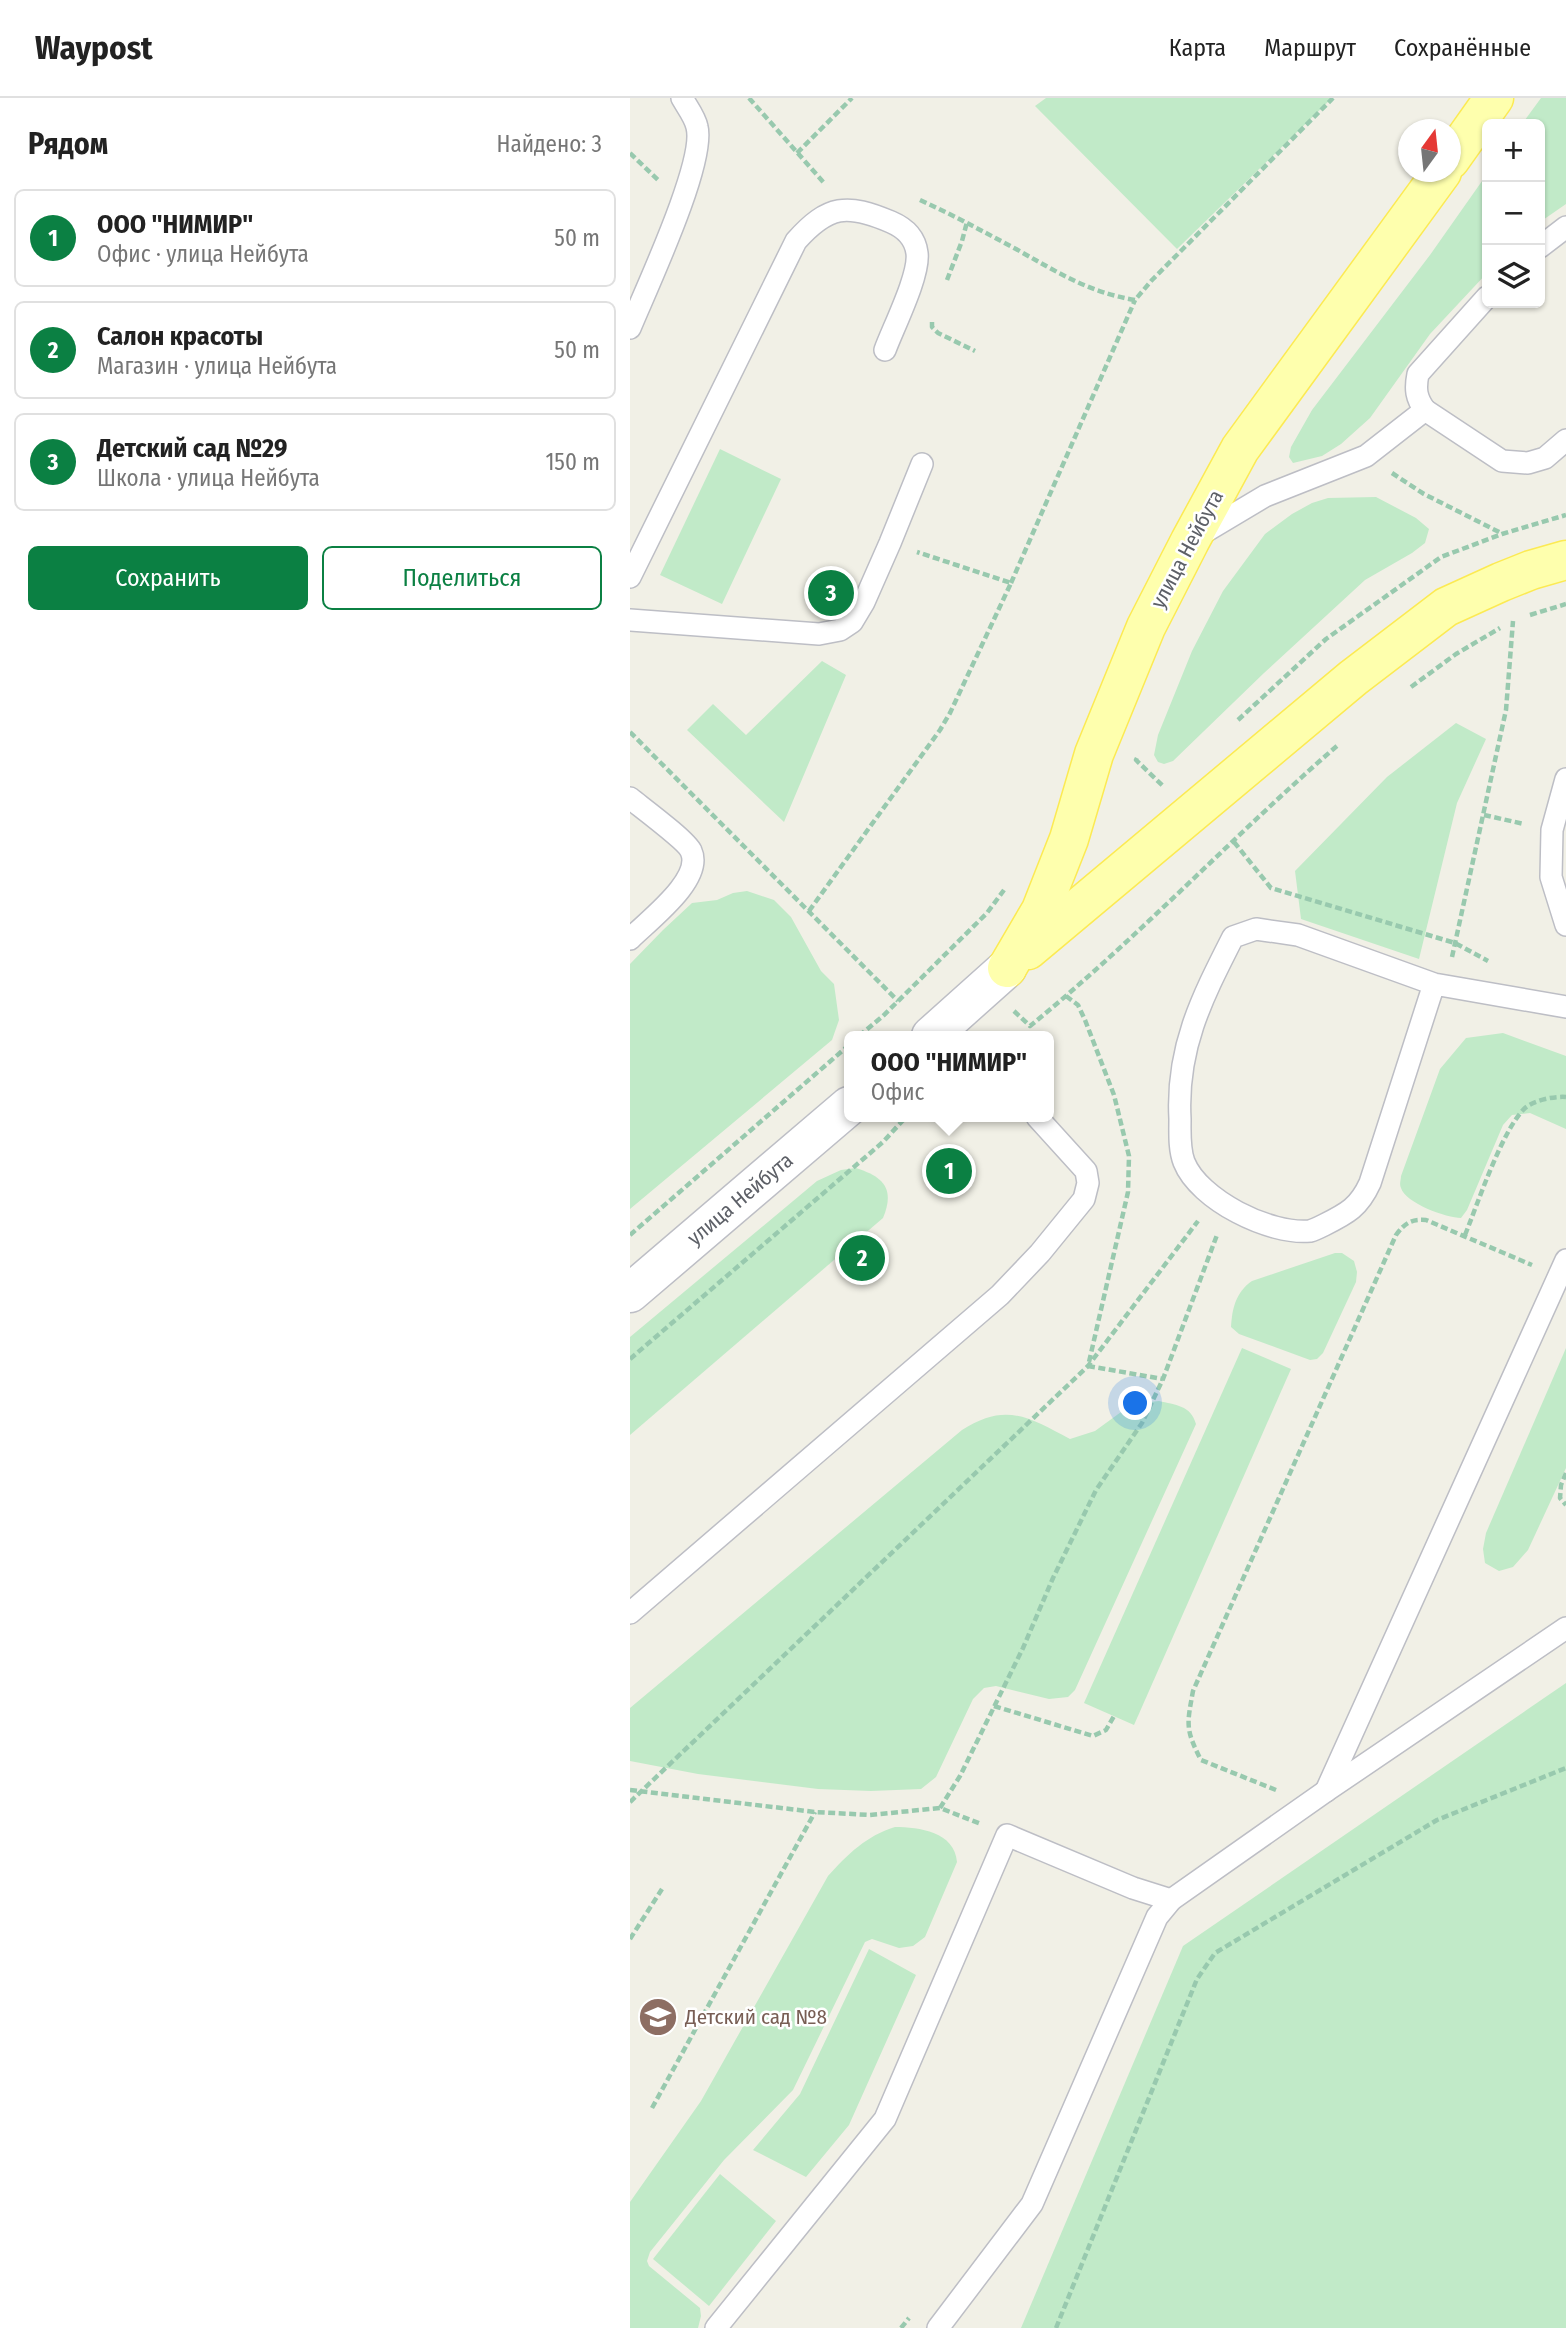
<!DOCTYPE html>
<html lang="ru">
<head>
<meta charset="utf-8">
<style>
	:root { --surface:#fff; --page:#f6f6f6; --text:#222; --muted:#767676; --line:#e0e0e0; --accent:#0b8043 }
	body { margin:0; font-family:"Fira Sans Condensed",sans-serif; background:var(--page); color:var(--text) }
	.controls { position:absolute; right:21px; top:21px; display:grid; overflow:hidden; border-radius:10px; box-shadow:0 2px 5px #0004 }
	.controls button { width:63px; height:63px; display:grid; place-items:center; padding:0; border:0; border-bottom:2px solid var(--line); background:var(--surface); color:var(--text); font:35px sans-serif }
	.compass { position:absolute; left:768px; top:21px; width:63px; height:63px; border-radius:50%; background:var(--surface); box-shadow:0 2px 5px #0004; rotate:15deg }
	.you { position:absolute; left:506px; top:1306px; width:24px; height:24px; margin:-18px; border:5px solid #fff; border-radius:50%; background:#1a73e8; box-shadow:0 0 0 10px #1a73e833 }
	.badge { display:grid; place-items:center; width:46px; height:46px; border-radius:50%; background:var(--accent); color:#fff; font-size:23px; font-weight:700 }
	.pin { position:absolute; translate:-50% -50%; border:4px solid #fff; box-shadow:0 2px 7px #0006 }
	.popup { position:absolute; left:214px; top:933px; width:210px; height:91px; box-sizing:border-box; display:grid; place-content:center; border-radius:10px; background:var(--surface); filter:drop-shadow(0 2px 5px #0005); font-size:23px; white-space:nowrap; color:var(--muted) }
	.popup b { font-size:26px; color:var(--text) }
	.popup::after { content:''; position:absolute; left:50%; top:100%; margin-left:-14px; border:14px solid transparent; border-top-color:var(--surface) }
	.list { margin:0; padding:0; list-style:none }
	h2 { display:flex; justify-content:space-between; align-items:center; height:91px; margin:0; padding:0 28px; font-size:30px }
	h2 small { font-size:23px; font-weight:400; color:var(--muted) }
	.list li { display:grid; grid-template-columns:46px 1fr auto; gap:21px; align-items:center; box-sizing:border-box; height:98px; margin:0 14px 14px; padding:0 14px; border:2px solid var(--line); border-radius:10px }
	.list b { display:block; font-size:26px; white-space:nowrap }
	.list p { margin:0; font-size:23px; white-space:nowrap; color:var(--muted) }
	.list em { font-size:23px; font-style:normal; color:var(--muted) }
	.actions { display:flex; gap:14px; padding:21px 28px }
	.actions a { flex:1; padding:16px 0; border:2px solid var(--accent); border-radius:10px; text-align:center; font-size:24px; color:var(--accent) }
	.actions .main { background:var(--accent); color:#fff }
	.icon { flex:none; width:38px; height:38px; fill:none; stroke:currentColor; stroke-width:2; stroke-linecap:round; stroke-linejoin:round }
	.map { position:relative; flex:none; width:936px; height:2230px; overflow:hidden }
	header { display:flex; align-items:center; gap:42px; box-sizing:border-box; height:98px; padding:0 35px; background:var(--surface); border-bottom:2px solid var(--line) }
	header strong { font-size:33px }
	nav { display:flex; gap:38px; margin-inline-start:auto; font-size:24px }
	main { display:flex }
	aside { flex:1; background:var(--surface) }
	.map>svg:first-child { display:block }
</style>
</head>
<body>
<header>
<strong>Waypost</strong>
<nav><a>Карта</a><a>Маршрут</a><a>Сохранённые</a></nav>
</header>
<main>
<aside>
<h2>Рядом<small>Найдено: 3</small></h2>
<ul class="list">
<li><span class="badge">1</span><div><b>ООО &quot;НИМИР&quot;</b><p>Офис · улица Нейбута</p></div><em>50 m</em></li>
<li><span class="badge">2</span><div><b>Салон красоты</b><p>Магазин · улица Нейбута</p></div><em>50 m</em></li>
<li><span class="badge">3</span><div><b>Детский сад №29</b><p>Школа · улица Нейбута</p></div><em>150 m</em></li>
</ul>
<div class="actions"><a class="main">Сохранить</a><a>Поделиться</a></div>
</aside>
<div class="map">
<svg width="936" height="2230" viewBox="0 0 936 2230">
	<rect width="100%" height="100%" fill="#f1f0e6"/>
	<!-- green -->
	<g fill="#c1eac8">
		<path d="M416 0H702L547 151 405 8Z"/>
		<path d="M911 0H936V106L910 124V26H892Z"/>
		<path d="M857 76V175L800 236 740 320 711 346 692 358 663 365 659 359 661 349 682 312 800 157Z"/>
		<path d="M90 351 151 381 92 506 30 477Z"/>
		<path d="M746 399 786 420 799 431 795 445 782 455 735 482 634 575 543 663 534 666 528 664 524 657 528 637 562 553 593 493 635 436 662 416 682 405 698 400Z"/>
		<path d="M192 563 216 577 154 724 57 632 83 606 116 637Z"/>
		<path d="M826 625 856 641 827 705 789 861 671 821 665 773 757 679Z"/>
		<path d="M117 793 144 802 161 819 191 873 204 886 209 922 202 942 0 1111V866L33 832 62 805 87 802 103 795Z"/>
		<path d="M873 935 936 958V1031L900 1015 882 1017 873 1027 837 1112 831 1120C817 1120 775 1105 771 1090 769 1086 771 1082 771 1078L810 971 836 940Z"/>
		<path d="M226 1070C254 1079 265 1091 253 1120L0 1337V1239L187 1083 211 1072Z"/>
		<path d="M705 1155H712L724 1163 727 1174 726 1184 693 1255 687 1261 680 1262 609 1236 601 1229C602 1210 606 1194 622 1183Z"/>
		<path d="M612 1250 661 1271 504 1627 454 1605Z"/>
		<path d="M936 1250V1370L898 1452 883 1469 869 1473 855 1465 853 1451 856 1435Z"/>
		<path d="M529 1303C545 1307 561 1307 566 1326L445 1592 438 1599 419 1601 366 1588 354 1590 343 1601 306 1679 291 1691 241 1693 188 1691 68 1676 0 1663V1610L332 1332C376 1304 398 1319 440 1341L465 1333 502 1306Z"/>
		<path d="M936 1585V2230H391L553 1848Z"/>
		<path d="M265 1729C289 1729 325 1734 327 1764L295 1839 283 1848 269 1850 242 1841 235 1844 163 1992 94 2062 20 2154 17 2163 19 2168 70 2210 71 2218 68 2230H0V2104L71 2003 198 1778C218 1756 236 1738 265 1729Z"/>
		<path d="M239 1851 286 1877 219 2027 176 2079 123 2052 170 1996Z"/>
		<path d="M90 2076 146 2123 79 2208 23 2161Z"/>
	</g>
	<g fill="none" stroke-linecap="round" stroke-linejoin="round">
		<!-- service casing -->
		<g stroke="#bdbec5" stroke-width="24">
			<g id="service">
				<path d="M910 149 936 129"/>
				<path d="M0 230C16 191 76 64 67 29 65 19 57 9 52 0"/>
				<path d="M795 312 872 363 898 365 915 360 936 342"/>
				<path d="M568 438 635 398 736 358 795 312C786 300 785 291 788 276L857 199"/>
				<path d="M0 479 166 143C198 107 217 105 261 124 275 130 285 139 287 155 290 177 263 230 255 252"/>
				<path d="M0 522 189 536 210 532 222 524 234 504 260 445 292 366"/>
				<path d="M936 681 922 732 921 779 936 827"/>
				<path d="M0 700C11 709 57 743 61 753 74 781 19 822 0 841"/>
				<path d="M804 886 740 1085C729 1109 718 1115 694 1127 690 1129 684 1132 680 1133 640 1137 569 1102 554 1064 549 1051 550 1035 550 1021 546 950 572 900 603 839L626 831 668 837 804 886 936 909"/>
				<path d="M0 1515 370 1197 410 1155 454 1101 458 1085 456 1073 407 1019"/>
				<path d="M696 1693 936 1162"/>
				<path d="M86 2230 255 2021 377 1737 503 1790 541 1802"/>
				<path d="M308 2230 402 2106 527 1819 541 1802 696 1693 936 1530"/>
			</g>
		</g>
		<!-- tertiary casing -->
		<g stroke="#bdbec5" stroke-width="41">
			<g id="tertiary">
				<path d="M301 938 377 870"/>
				<path d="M0 1195 219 1008"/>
			</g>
		</g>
		<!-- primary casing -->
		<g stroke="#fcea53" stroke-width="41">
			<g id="primary">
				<path d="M820 62 864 0"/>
				<path d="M398 852 723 580 816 509 871 484 901 472 936 462"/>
				<path d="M377 870 411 812 439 741 464 656 516 529 560 443 610 351 812 74"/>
			</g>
		</g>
		<!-- path -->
		<g stroke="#98c9ae" stroke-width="4.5" stroke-dasharray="7 3.5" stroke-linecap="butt">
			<path d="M119 0 195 86"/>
			<path d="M0 55 28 82"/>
			<path d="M167 55 222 0"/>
			<path d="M290 102C323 117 354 134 386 151 427 174 458 194 505 202L522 182 703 0"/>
			<path d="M317 182 332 143 337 124"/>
			<path d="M302 224V229L308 235 345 253"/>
			<path d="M762 375 794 396 871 435"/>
			<path d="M381 485 505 202"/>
			<path d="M900 517 936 506"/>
			<path d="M781 589 826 556 870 530"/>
			<path d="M608 622 696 541 811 459 872 436 936 417"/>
			<path d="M0 634 268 903"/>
			<path d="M507 660 506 662 533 688"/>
			<path d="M854 717 894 726"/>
			<path d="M604 744 641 790 825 845 858 863"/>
			<path d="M179 813 310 632 320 615 381 485 287 454"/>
			<path d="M822 859 876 612 883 523"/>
			<path d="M436 898 448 907 455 922 484 997 499 1058 498 1094 459 1264"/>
			<path d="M384 913 400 928C508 840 603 738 708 647"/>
			<path d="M229 938 253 918 357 815 374 792"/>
			<path d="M0 1137 219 947"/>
			<path d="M835 1137C848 1105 872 1032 895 1010 904 1002 925 998 936 999"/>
			<path d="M0 1261 253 1044 276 1019"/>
			<path d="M458 1268 533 1281"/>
			<path d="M936 1375 931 1387 930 1400 936 1407"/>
			<path d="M364 1608 463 1638 476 1632 484 1618"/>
			<path d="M0 1692 185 1714 240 1717 310 1710 351 1726"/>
			<path d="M646 1692 571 1662C555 1631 557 1626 563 1593L766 1137C775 1125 781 1121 796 1122L902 1167"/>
			<path d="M0 1704 458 1268 568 1123"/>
			<path d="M310 1710 330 1678 393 1550 423 1480 466 1392 512 1325 533 1281 587 1137"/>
			<path d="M0 1841 32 1791"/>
			<path d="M22 2010 185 1714"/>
			<path d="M271 2230 279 2220"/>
			<path d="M426 2230 567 1881 585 1855 807 1722 936 1670"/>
		</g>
		<!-- service -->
		<use href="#service" stroke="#fff" stroke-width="21"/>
		<!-- tertiary -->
		<use href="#tertiary" stroke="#fff" stroke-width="38"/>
		<!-- primary -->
		<use href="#primary" stroke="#feffad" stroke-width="38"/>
	</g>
	<!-- icons -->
	<defs>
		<g id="school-disc" transform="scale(2.0125)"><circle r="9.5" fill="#8d6e63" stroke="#fff"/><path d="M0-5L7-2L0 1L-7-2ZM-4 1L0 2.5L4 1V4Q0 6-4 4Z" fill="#fff"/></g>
	</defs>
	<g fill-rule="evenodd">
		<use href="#school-disc" x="28" y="1919"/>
	</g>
	<g text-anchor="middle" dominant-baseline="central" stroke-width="5" stroke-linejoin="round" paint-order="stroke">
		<!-- street labels -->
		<g font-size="21" fill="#5d6067" stroke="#fff">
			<text transform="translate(557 451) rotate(-62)">улица Нейбута</text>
			<text transform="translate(110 1101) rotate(-40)">улица Нейбута</text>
		</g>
		<!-- education labels -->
		<g font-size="21" fill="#785e54" stroke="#fff" text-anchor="start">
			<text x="55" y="1919">Детский сад №8</text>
		</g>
	</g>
</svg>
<div class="controls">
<button>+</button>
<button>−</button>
<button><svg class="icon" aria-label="layers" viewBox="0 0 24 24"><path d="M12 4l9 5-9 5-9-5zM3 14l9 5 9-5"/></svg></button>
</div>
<svg class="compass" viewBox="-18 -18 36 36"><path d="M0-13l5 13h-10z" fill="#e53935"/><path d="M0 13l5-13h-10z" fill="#767676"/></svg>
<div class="you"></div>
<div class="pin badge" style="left:319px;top:1073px">1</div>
<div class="popup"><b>ООО &quot;НИМИР&quot;</b>Офис</div>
<div class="pin badge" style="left:232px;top:1160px">2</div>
<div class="pin badge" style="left:201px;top:495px">3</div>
</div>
</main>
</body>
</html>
